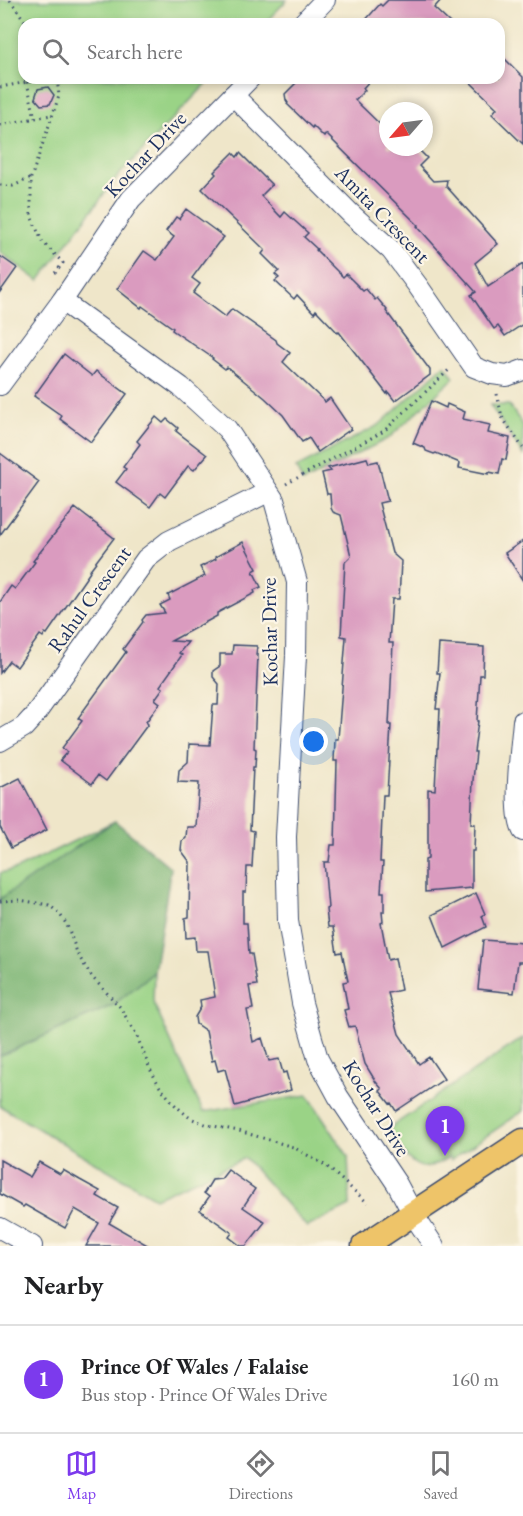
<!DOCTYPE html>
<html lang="en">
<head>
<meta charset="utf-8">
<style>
	:root { --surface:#fff; --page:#f6f6f6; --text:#202124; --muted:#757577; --line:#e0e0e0; --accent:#7c3aed }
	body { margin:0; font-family:"EB Garamond",serif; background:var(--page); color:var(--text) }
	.compass { position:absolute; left:379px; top:102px; width:54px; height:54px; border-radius:50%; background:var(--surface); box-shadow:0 3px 9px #0003; rotate:242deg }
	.you { position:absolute; left:314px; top:742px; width:21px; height:21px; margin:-15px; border:4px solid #fff; border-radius:50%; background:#1a73e8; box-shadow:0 0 0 9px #1a73e833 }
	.badge { display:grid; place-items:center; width:39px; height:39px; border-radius:50%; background:var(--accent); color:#fff; font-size:20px; font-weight:700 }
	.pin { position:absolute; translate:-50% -50px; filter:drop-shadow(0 2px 3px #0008) }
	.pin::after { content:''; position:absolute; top:32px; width:21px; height:18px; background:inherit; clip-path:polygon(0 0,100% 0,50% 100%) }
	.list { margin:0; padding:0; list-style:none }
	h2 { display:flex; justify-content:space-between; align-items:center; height:78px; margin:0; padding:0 24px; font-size:26px }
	h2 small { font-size:20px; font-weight:400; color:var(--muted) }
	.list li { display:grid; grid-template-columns:39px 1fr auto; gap:18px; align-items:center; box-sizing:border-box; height:108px; padding:0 24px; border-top:2px solid var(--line) }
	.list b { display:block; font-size:22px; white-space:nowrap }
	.list p { margin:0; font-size:20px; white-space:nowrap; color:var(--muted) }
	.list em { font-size:20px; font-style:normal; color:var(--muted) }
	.icon { flex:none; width:33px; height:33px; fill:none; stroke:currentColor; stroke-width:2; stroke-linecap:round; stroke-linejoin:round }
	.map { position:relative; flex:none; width:523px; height:1246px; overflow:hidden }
	.search { position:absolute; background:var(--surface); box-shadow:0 3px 9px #0003; left:18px; right:18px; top:18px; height:66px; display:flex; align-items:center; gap:15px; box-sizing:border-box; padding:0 21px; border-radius:18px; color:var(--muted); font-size:22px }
	.sheet { height:186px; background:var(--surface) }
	nav { display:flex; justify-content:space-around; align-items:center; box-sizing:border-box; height:84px; border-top:2px solid var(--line); background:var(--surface); font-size:16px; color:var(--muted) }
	nav a { display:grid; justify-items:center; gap:3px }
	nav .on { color:var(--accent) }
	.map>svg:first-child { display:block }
</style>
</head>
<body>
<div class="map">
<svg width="523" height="1246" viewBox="0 0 523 1246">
	<rect width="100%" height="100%" fill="#fcf5e5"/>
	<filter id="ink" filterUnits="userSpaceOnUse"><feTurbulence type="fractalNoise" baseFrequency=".0167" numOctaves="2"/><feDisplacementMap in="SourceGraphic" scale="12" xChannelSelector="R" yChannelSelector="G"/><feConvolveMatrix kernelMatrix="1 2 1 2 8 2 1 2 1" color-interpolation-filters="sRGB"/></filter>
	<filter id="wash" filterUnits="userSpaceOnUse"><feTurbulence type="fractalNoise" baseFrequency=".008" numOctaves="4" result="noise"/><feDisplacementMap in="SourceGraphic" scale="24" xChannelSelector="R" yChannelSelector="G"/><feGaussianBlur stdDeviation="1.35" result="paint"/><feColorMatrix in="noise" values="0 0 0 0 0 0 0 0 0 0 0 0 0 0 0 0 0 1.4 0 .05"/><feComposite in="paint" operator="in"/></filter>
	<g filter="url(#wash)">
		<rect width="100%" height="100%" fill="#efe6c9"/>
		<!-- green -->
		<g fill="#9ad386" stroke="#5a8172" stroke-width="1.5">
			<path d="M0 0H287L264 24H24V78H212L117 177 39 281 0 252Z"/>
			<path d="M445 365 454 378 389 438 303 482 296 468 379 425Z"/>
			<path d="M490 405H509L523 425V455Z"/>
			<path d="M115 821 0 899V873L17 869Z"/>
			<path d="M154 972 153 1002 203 1112 308 1095 348 1156 350 1206 307 1227 245 1158 155 1198 0 1106V1056L113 1005Z"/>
			<path d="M523 1038V1111L451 1160 449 1157C442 1161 435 1166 427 1167 410 1170 396 1141 388 1129Z"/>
		</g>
		<!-- forest -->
		<path fill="#7bb573" stroke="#4b7268" stroke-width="1.5" d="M115 821 171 868 154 972 113 1005 0 1056V899Z"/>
		<g id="blocks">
			<!-- building -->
			<g fill="#da9bbf">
				<path d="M388 0H441L434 8 451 24H362L380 4 382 6Z"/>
				<path d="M499 53 523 77V144L492 114 497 108 466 78H499Z"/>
				<path d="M301 78H372L363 88 365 90 355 100 388 132V147H416L427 158 419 166 433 181 447 180 446 186 498 244 475 263 488 287 523 264V324L505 336 498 326 494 329 471 295 476 292 417 226 418 225 326 134 324 137 313 126 312 128 287 104 288 103 286 100 285 94Z"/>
				<path d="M48 87 54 95 50 104 41 105 35 98 38 89Z"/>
				<path d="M233 153 237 157 240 153 272 185 261 196 281 217 285 212 308 233 304 237 317 249 316 250 343 277 346 274 363 291 366 289 375 300 377 298 387 310 386 311 430 370V375L395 401 388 392 387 394 339 332 338 333 316 310 314 313 297 295 294 299 275 281 279 278 275 274 279 271 262 254 265 250 202 189 216 174 214 172Z"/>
				<path d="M186 209 224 237 218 243 192 278 200 284 193 293 225 317 232 309 276 340 277 343 290 353 283 362 325 402 330 398 351 429 318 452 309 438 302 442 283 415 265 398 227 367 225 369 212 359 213 358 172 330 173 328 142 306 141 308 117 289 144 251 157 260 174 237 166 231 176 217 179 219Z"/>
				<path d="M0 256 17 268 0 292Z"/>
				<path d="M64 354 92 376 96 371 127 394 91 442 60 419 62 416 34 396Z"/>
				<path d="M431 401 446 408 447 404 465 412 463 419 490 425 488 433 510 438 506 460 502 459 499 474 489 472V474L459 468 460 463 436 453 434 454 426 451 425 448 413 443Z"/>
				<path d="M156 417 163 423 167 419 178 428 176 431 207 455 194 470 188 466 165 497 160 493 150 507 116 482 126 469 123 467 140 444 137 441Z"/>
				<path d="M0 453 39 482 0 535Z"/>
				<path d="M367 458 369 463 378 461 388 501 379 503 392 553 401 561 399 599H392L389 643H393L389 725H391L387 795H383L380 862H383L381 892H384V912H382L383 922 381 923 388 960 395 958 401 990 388 993 399 1034 419 1064 429 1057 444 1079 396 1111 391 1103 390 1104 380 1091 382 1089 376 1082 365 1064 355 1026 349 1027 344 1010 348 1009 343 982 348 981 342 952 337 953 333 927H328L326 909 328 908 324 862H329L331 845H335L337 761H334L335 739H338L346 637 341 636 345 562 351 556 341 515 333 512 331 508 330 494H327L322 473 331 471 328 468Z"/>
				<path d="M75 508 114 538 89 571 90 572 47 634 45 633 43 637 40 635 17 667 9 661 0 673V602L11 586 15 589 35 562 33 561Z"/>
				<path d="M523 541V581L505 553Z"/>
				<path d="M243 542 257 569 253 571 261 587 254 590 255 593 217 613V616L171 641 188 642 179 653 182 655 160 686 163 688 155 699 160 703 146 722 148 724 106 781 98 775 92 784 60 760 67 752 62 748 82 721 78 718 126 652 123 649 143 622 142 620 146 615 165 613 160 605 170 600 168 595 205 576 200 567 216 559 215 557Z"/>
				<path d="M439 644 484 647 483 675H480L477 721H478L474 752H476L473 780 471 824H475L474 851H472V888L425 892V860L428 859V789L435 790 437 748H438L440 709H436L440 673H437Z"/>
				<path d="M233 645 257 646 256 655H258L254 748 256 749 255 767H253L250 830 254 831 252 867H247L246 892H243V923H247L249 954H252L257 985 249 986 253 1009 247 1010 253 1042 262 1038 269 1061 279 1059 283 1073 286 1072 291 1090 235 1106 225 1069 218 1071 215 1060 212 1061 206 1031 196 1024 195 1017 201 1007 200 1000 215 997 208 951H196L195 937 186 938 185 918 189 917 190 862 181 850 182 841 186 837 187 827H196L199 783 178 782 179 770 188 762 189 744 210 745 213 705H218L219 684 213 677V671L220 666V654H232Z"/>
				<path d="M20 778 47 830 11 848 0 827V788Z"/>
				<path d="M476 893 485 914 482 916 486 927 445 948 432 915Z"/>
				<path d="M483 940 523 943V962H518L514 993 478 989Z"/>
				<path d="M0 1160 30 1177 39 1162 60 1174 63 1170 80 1180 100 1191 97 1196 118 1208 109 1223 149 1246H86L99 1223 75 1209 65 1228 25 1205 23 1207 0 1194Z"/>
				<path d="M228 1170 255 1189 243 1207 265 1222 246 1246H241L229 1237 232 1233 200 1210 209 1197 204 1193 212 1180 221 1179Z"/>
			</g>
		</g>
	</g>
	<g filter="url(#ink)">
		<use href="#blocks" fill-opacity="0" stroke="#3b4a6e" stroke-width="1.5"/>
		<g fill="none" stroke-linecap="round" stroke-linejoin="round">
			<!-- minor casing -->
			<g stroke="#3b4a6e" stroke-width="22">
				<g id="minor">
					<path d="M302 24 325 0"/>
					<path d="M233 95 351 214 391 250 418 286 474 367 492 374 507 376 523 370"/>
					<path d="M62 301 181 387 227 429 274 500 297 582 296 656 286 837 288 921 302 1003 318 1059 338 1096 397 1184 413 1214 434 1246"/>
					<path d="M0 385 62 301 131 199 250 78"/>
					<path d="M523 721C521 745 512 813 523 831"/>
					<path d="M0 741 24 727 34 716 146 559 169 541 268 492"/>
					<path d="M0 1228 32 1246"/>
				</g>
			</g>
			<!-- major casing -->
			<g stroke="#3b4a6e" stroke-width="27">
				<path id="major" d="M364 1246 523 1141"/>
			</g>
			<!-- path -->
			<g stroke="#3b4a6e" stroke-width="3" stroke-dasharray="1.5 4.5" stroke-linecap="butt">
				<path d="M10 0 27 24"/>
				<path d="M27 82 35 118"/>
				<path d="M0 87 51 78"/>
				<path d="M0 125 51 115"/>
				<path d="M0 185 13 186 31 178"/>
				<path d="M55 273 63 263 42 241 31 216V178L59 96 57 78"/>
				<path d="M497 394 502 417 523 448"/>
				<path d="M286 484 384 431 451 368"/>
				<path d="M0 901 20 900 49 905 59 913 67 925 78 955 92 977 120 1007 136 1034 150 1069 160 1087 176 1106 190 1118 208 1125 239 1131 293 1147 325 1165 368 1203"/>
			</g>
			<!-- minor -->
			<use href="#minor" stroke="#fff" stroke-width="20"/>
			<!-- major -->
			<use href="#major" stroke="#eec469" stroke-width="24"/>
		</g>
	</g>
	<g text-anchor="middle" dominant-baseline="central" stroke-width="4.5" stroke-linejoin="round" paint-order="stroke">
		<!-- street labels -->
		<g font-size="21" fill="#1b2f5e" stroke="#fcf5e5">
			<text transform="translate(145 154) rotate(-47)">Kochar Drive</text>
			<text transform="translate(383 214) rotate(46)">Amita Crescent</text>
			<text transform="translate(89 599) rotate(-54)">Rahul Crescent</text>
			<text transform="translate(269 632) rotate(-91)">Kochar Drive</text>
			<text transform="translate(377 1108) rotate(58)">Kochar Drive</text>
		</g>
	</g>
</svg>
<svg class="compass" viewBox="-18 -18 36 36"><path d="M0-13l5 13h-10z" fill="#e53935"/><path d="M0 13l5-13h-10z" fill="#757577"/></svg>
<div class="you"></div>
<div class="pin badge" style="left:445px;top:1156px">1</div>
<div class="search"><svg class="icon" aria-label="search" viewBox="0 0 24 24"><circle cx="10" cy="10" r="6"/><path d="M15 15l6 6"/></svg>Search here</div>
</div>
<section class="sheet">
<h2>Nearby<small></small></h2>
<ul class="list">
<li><span class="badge">1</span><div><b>Prince Of Wales / Falaise</b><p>Bus stop · Prince Of Wales Drive</p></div><em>160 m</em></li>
</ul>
</section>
<nav>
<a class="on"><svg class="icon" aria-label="map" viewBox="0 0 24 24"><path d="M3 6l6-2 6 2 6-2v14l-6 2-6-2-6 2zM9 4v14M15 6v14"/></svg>Map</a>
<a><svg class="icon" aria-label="directions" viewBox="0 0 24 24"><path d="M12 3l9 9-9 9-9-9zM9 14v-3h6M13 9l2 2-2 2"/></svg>Directions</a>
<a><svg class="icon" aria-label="saved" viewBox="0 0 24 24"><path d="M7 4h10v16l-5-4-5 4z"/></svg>Saved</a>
</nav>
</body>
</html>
